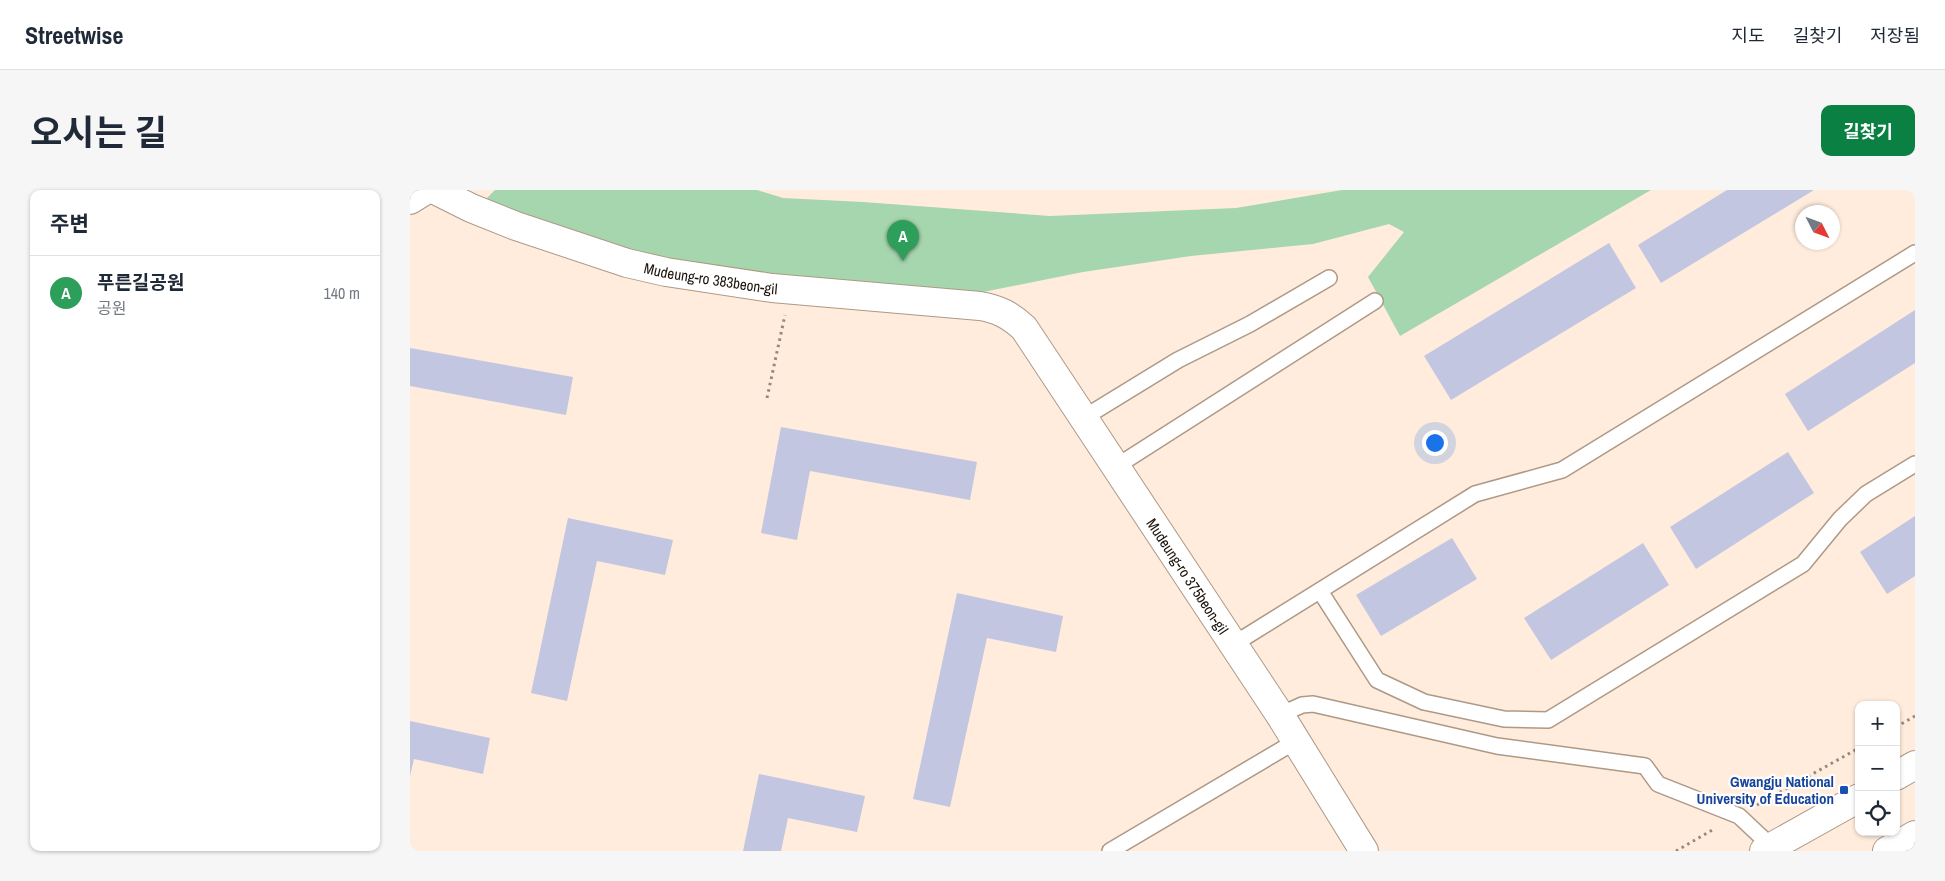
<!DOCTYPE html>
<html lang="ko">
<head>
<meta charset="utf-8">
<style>
	:root { --surface:#fff; --page:#f6f6f7; --text:#1f2937; --muted:#747a83; --line:#e0e1e3; --accent:#0b8043 }
	body { margin:0; font-family:"Archivo Narrow","Noto Sans KR",sans-serif; background:var(--page); color:var(--text) }
	.controls { position:absolute; right:15px; bottom:15px; display:grid; overflow:hidden; border-radius:10px; box-shadow:0 1px 4px #0004 }
	.controls button { width:45px; height:45px; display:grid; place-items:center; padding:0; border:0; border-bottom:1px solid var(--line); background:var(--surface); color:var(--text); font:25px sans-serif }
	.compass { position:absolute; left:1385px; top:15px; width:45px; height:45px; border-radius:50%; background:var(--surface); box-shadow:0 1px 4px #0004; rotate:132deg }
	.you { position:absolute; left:1024px; top:252px; width:18px; height:18px; margin:-12px; border:4px solid #fff; border-radius:50%; background:#1a73e8; box-shadow:0 0 0 8px #1a73e833 }
	.badge { display:grid; place-items:center; width:32px; height:32px; border-radius:50%; background:var(--accent); color:#fff; font-size:16px; font-weight:700 }
	.pin { position:absolute; translate:-50% -41px; filter:drop-shadow(0 1px 2px #0008) }
	.pin::after { content:''; position:absolute; top:26px; width:18px; height:15px; background:inherit; clip-path:polygon(0 0,100% 0,50% 100%) }
	.list { margin:0; padding:0; list-style:none }
	h2 { display:flex; justify-content:space-between; align-items:center; height:65px; margin:0; padding:0 20px; font-size:21px }
	h2 small { font-size:16px; font-weight:400; color:var(--muted) }
	.list li { display:grid; grid-template-columns:32px 1fr auto; gap:15px; align-items:center; box-sizing:border-box; height:75px; padding:0 20px; border-top:1px solid var(--line) }
	.list b { display:block; font-size:19px; white-space:nowrap }
	.list p { margin:0; font-size:16px; white-space:nowrap; color:var(--muted) }
	.list em { font-size:16px; font-style:normal; color:var(--muted) }
	.icon { flex:none; width:28px; height:28px; fill:none; stroke:currentColor; stroke-width:2; stroke-linecap:round; stroke-linejoin:round }
	.map { position:relative; flex:none; width:1505px; height:661px; overflow:hidden; border-radius:10px }
	header { display:flex; align-items:center; gap:30px; box-sizing:border-box; height:70px; padding:0 25px; background:var(--surface); border-bottom:1px solid var(--line) }
	header strong { font-size:24px }
	nav { display:flex; gap:28px; margin-inline-start:auto; font-size:18px }
	.intro { display:flex; align-items:center; justify-content:space-between; box-sizing:border-box; height:120px; padding:0 30px }
	h1 { margin:0; font-size:35px }
	.button { padding:12px 22px; border-radius:10px; background:var(--accent); color:#fff; font-size:18px; font-weight:700 }
	main { display:flex; gap:30px; padding:0 30px }
	aside { flex:1; background:var(--surface); border-radius:10px; box-shadow:0 1px 4px #0004 }
	.map>svg:first-child { display:block }
</style>
</head>
<body>
<header>
<strong>Streetwise</strong>
<nav><a>지도</a><a>길찾기</a><a>저장됨</a></nav>
</header>
<div class="intro"><h1>오시는 길</h1><a class="button">길찾기</a></div>
<main>
<aside>
<h2>주변<small></small></h2>
<ul class="list">
<li><span class="badge" style="background:#2e9e5b">A</span><div><b>푸른길공원</b><p>공원</p></div><em>140 m</em></li>
</ul>
</aside>
<div class="map">
<svg width="1505" height="661" viewBox="0 0 1505 661">
	<rect width="100%" height="100%" fill="#ffecdc"/>
	<!-- green -->
	<path fill="#a6d6ae" d="M85 0H347L373 8 453 12 640 26 826 18 932 0H1241L990 146 958 87 994 42 979 34 903 54 781 66 673 82 558 105 258 77 71 14Z"/>
	<!-- building -->
	<g fill="#c3c6e1">
		<path d="M1317 0H1404L1251 93 1228 55Z"/>
		<path d="M1199 53 1226 98 1041 210 1014 166Z"/>
		<path d="M1505 120V173L1398 241 1375 204Z"/>
		<path d="M0 158 163 187 156 225 0 196Z"/>
		<path d="M371 237 567 272 560 310 400 281 387 350 351 343Z"/>
		<path d="M1378 262 1404 303 1286 379 1260 337Z"/>
		<path d="M1505 326V386L1477 404 1450 362Z"/>
		<path d="M158 328 263 350 255 385 187 371 157 511 121 503Z"/>
		<path d="M1042 348 1067 389 971 446 946 405Z"/>
		<path d="M1233 353 1259 395 1141 470 1114 428Z"/>
		<path d="M547 403 653 426 646 462 577 448 540 617 503 609Z"/>
		<path d="M0 531 80 548 73 584 4 569 0 586Z"/>
		<path d="M349 584 455 606 447 642 378 628 371 661H333Z"/>
	</g>
	<g fill="none" stroke-linecap="round" stroke-linejoin="round">
		<!-- service casing -->
		<g stroke="#ae9986" stroke-width="18">
			<g id="service">
				<path d="M675 227 768 170 840 134 919 88"/>
				<path d="M707 276 965 111"/>
				<path d="M910 401 967 490 1014 512 1094 529 1138 530 1393 374 1430 329 1456 304 1505 274"/>
				<path d="M824 454 1065 304 1152 280 1505 63"/>
				<path d="M870 525 892 515 903 514 1087 556 1235 576 1248 594 1329 626 1362 657"/>
				<path d="M700 661 886 551"/>
			</g>
		</g>
		<!-- minor casing -->
		<g stroke="#ae9986" stroke-width="30">
			<g id="minor">
				<path id="s1" d="M25 0 61 18 106 36 217 73 256 82 362 98 570 116C588 119 600 125 614 138L870 525 954 661"/>
			</g>
		</g>
		<!-- tertiary casing -->
		<g stroke="#ae9986" stroke-width="30">
			<path id="tertiary" d="M0 10 16 0"/>
		</g>
		<!-- primary casing -->
		<g stroke="#ae9986" stroke-width="30">
			<g id="primary">
				<path d="M1486 586 1505 575"/>
				<path d="M1354 661 1449 608"/>
				<path d="M1477 661 1505 645"/>
			</g>
		</g>
		<!-- path -->
		<g stroke="#96887c" stroke-width="3" stroke-dasharray="2.5 4" stroke-linecap="butt">
			<path d="M357 208 375 125"/>
			<path d="M1486 537 1505 526"/>
			<path d="M1347 615 1449 558"/>
			<path d="M1266 661 1304 639"/>
		</g>
		<!-- service -->
		<use href="#service" stroke="#fff" stroke-width="15"/>
		<!-- minor -->
		<use href="#minor" stroke="#fff" stroke-width="28"/>
		<!-- tertiary -->
		<use href="#tertiary" stroke="#fff" stroke-width="28"/>
		<!-- primary -->
		<use href="#primary" stroke="#fff" stroke-width="28"/>
	</g>
	<!-- markers -->
	<rect fill="#1a4fb4" stroke="#fdfdfd" stroke-width="2" x="1429" y="595" width="10" height="10" rx="2.5"/>
	<g text-anchor="middle" dominant-baseline="central" stroke-width="4.5" stroke-linejoin="round" paint-order="stroke">
		<!-- street labels -->
		<g font-size="15" fill="#1b130c" stroke="#fdfdfd">
			<text stroke="none"><textPath href="#s1" startOffset="291">Mudeung-ro 383beon-gil</textPath></text>
			<text stroke="none"><textPath href="#s1" startOffset="909">Mudeung-ro 375beon-gil</textPath></text>
		</g>
		<!-- transit labels -->
		<g font-size="15" font-weight="bold" fill="#164399" stroke="#fdfdfd" text-anchor="end">
			<text x="1424" y="591">Gwangju National<tspan x="1424" dy="17">University of Education</tspan></text>
		</g>
	</g>
</svg>
<div class="controls">
<button>+</button>
<button>−</button>
<button><svg class="icon" aria-label="locate" viewBox="0 0 24 24"><circle cx="12" cy="12" r="6"/><path d="M12 2v4M12 18v4M2 12h4M18 12h4"/></svg></button>
</div>
<svg class="compass" viewBox="-18 -18 36 36"><path d="M0-13l5 13h-10z" fill="#e53935"/><path d="M0 13l5-13h-10z" fill="#747a83"/></svg>
<div class="you"></div>
<div class="pin badge" style="left:493px;top:71px;background:#2e9e5b">A</div>
</div>
</main>
</body>
</html>
